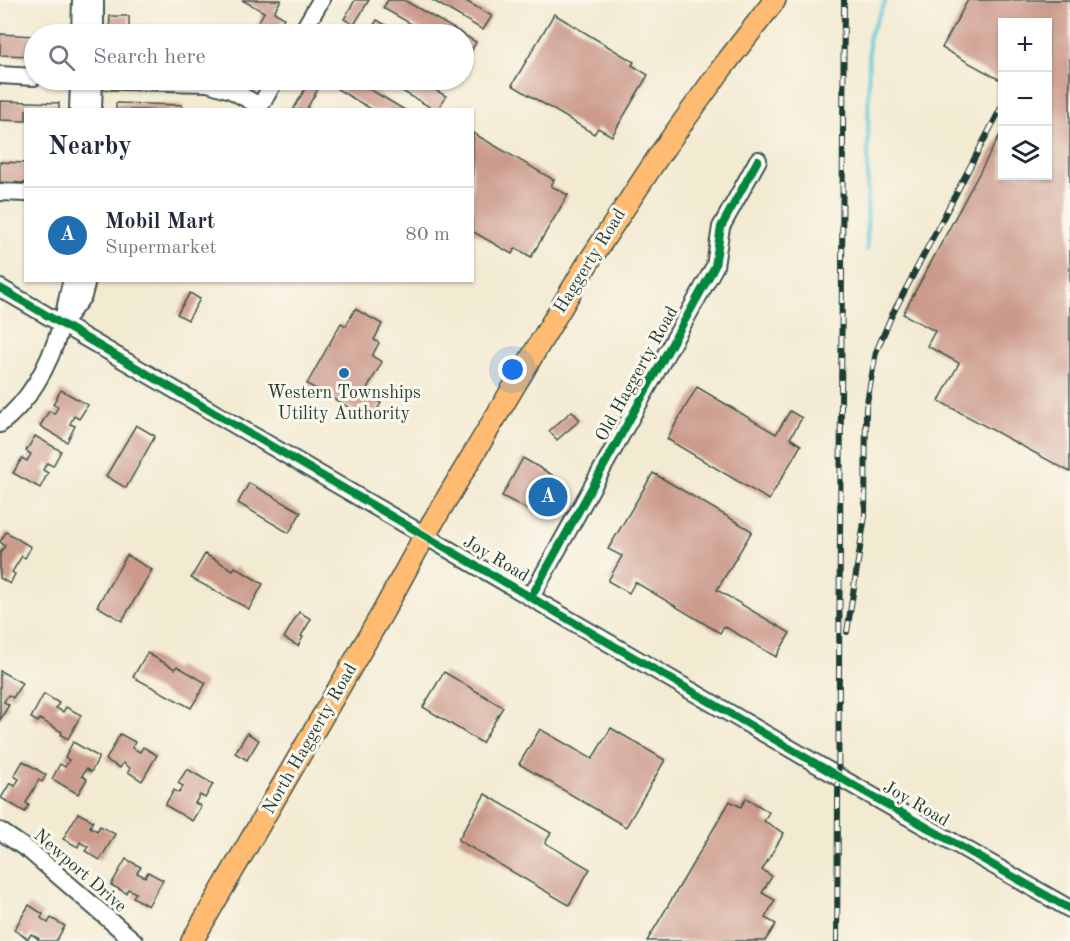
<!DOCTYPE html>
<html lang="en">
<head>
<meta charset="utf-8">
<style>
	:root { --surface:#fff; --page:#f2f2f3; --text:#1f2937; --muted:#747a83; --line:#e0e1e3; --accent:#1f6fb2 }
	body { margin:0; font-family:"Old Standard TT",serif; background:var(--page); color:var(--text) }
	.controls { position:absolute; right:18px; top:18px; display:grid; overflow:hidden; border-radius:0px; box-shadow:0 2px 4px #0004 }
	.controls button { width:54px; height:54px; display:grid; place-items:center; padding:0; border:0; border-bottom:2px solid var(--line); background:var(--surface); color:var(--text); font:30px sans-serif }
	.you { position:absolute; left:513px; top:370px; width:21px; height:21px; margin:-15px; border:4px solid #fff; border-radius:50%; background:#1a73e8; box-shadow:0 0 0 9px #1a73e833 }
	.badge { display:grid; place-items:center; width:39px; height:39px; border-radius:50%; background:var(--accent); color:#fff; font-size:20px; font-weight:700 }
	.pin { position:absolute; translate:-50% -50%; border:3px solid #fff; box-shadow:0 2px 6px #0006 }
	.list { margin:0; padding:0; list-style:none }
	h2 { display:flex; justify-content:space-between; align-items:center; height:78px; margin:0; padding:0 24px; font-size:26px }
	h2 small { font-size:20px; font-weight:400; color:var(--muted) }
	.list li { display:grid; grid-template-columns:39px 1fr auto; gap:18px; align-items:center; box-sizing:border-box; height:96px; padding:0 24px; border-top:2px solid var(--line) }
	.list b { display:block; font-size:22px; white-space:nowrap }
	.list p { margin:0; font-size:20px; white-space:nowrap; color:var(--muted) }
	.list em { font-size:20px; font-style:normal; color:var(--muted) }
	.icon { flex:none; width:33px; height:33px; fill:none; stroke:currentColor; stroke-width:2; stroke-linecap:round; stroke-linejoin:round }
	.map { position:relative; flex:none; width:1070px; height:941px; overflow:hidden }
	.search { position:absolute; background:var(--surface); box-shadow:0 2px 4px #0004; left:24px; top:24px; width:450px; height:66px; display:flex; align-items:center; gap:15px; box-sizing:border-box; padding:0 21px; border-radius:33px; color:var(--muted); font-size:22px }
	.panel { position:absolute; background:var(--surface); box-shadow:0 2px 4px #0004; left:24px; top:108px; width:450px; height:174px; border-radius:0px }
	.map>svg:first-child { display:block }
</style>
</head>
<body>
<div class="map">
<svg width="1070" height="941" viewBox="0 0 1070 941">
	<rect width="100%" height="100%" fill="#fbf7ec"/>
	<filter id="ink" filterUnits="userSpaceOnUse"><feTurbulence type="fractalNoise" baseFrequency=".0167" numOctaves="2"/><feDisplacementMap in="SourceGraphic" scale="12" xChannelSelector="R" yChannelSelector="G"/><feConvolveMatrix kernelMatrix="1 2 1 2 8 2 1 2 1" color-interpolation-filters="sRGB"/></filter>
	<filter id="wash" filterUnits="userSpaceOnUse"><feTurbulence type="fractalNoise" baseFrequency=".008" numOctaves="4" result="noise"/><feDisplacementMap in="SourceGraphic" scale="24" xChannelSelector="R" yChannelSelector="G"/><feGaussianBlur stdDeviation="1.35" result="paint"/><feColorMatrix in="noise" values="0 0 0 0 0 0 0 0 0 0 0 0 0 0 0 0 0 1.4 0 .05"/><feComposite in="paint" operator="in"/></filter>
	<g filter="url(#wash)">
		<rect width="100%" height="100%" fill="#f3ead2"/>
		<g fill="none" stroke-linecap="round" stroke-linejoin="round">
			<!-- stream -->
			<path stroke="#59c5d3" stroke-width="4" d="M867 250 869 36 886 0"/>
		</g>
		<g id="blocks">
			<!-- building -->
			<g fill="#cb9a8b">
				<path d="M242 0H281L274 12 284 18 274 34H252L264 12Z"/>
				<path d="M355 0H369L354 25 344 19Z"/>
				<path d="M388 0H404L463 34H429L383 8Z"/>
				<path d="M432 0H464L492 16 483 30Z"/>
				<path d="M968 0H1070V472L939 401 959 363 927 346 935 331 903 314 1002 131V176H1048V22H1002V81L942 48Z"/>
				<path d="M554 14 634 62 632 65 648 75 612 136 598 128 594 134 512 85Z"/>
				<path d="M110 16H129V34H109Z"/>
				<path d="M377 20 401 34H368Z"/>
				<path d="M0 34 34 36V56L0 55Z"/>
				<path d="M464 35 476 42 468 57 464 54Z"/>
				<path d="M310 80H323L306 110H293Z"/>
				<path d="M343 80H354L405 110H373L337 89Z"/>
				<path d="M383 80H417L446 96 438 110H435Z"/>
				<path d="M0 101 59 103V110H26V121L0 120Z"/>
				<path d="M116 103 182 105V110H116Z"/>
				<path d="M473 133 554 180 551 186 568 195 531 257 516 248 512 254 472 231Z"/>
				<path d="M0 162 26 163V183L0 182Z"/>
				<path d="M190 293 200 299 188 320 177 314Z"/>
				<path d="M355 309 382 324 374 340 379 343 372 356 382 362 364 394 381 403 371 420 307 384 341 323 346 326Z"/>
				<path d="M697 387 776 434 790 411 802 418 790 438 801 445 769 500 667 439Z"/>
				<path d="M61 390 88 405 79 419 74 416 70 424 75 426 67 442 40 426 49 411 54 414 58 407 53 404Z"/>
				<path d="M572 411 580 420 557 440 549 431Z"/>
				<path d="M136 425 155 436 126 488 106 476Z"/>
				<path d="M35 436 61 451 53 466 47 463 43 470 48 473 40 488 13 473 22 458 27 461 31 454 26 451Z"/>
				<path d="M523 458 552 475 550 479 552 481 555 477 566 483 546 519 502 496Z"/>
				<path d="M653 473 752 531 717 590 790 633 776 657 724 626 720 633 635 582 629 593 608 581 622 556 608 549Z"/>
				<path d="M249 483 301 512 289 533 238 503Z"/>
				<path d="M6 532 31 547 25 558 22 556 12 572 15 574 10 584 0 578V553L5 546 0 542Z"/>
				<path d="M205 554 233 570 235 567 263 584 249 609 191 578Z"/>
				<path d="M127 555 152 570 122 621 97 606Z"/>
				<path d="M299 612 311 619 301 636 303 637 298 646 284 638Z"/>
				<path d="M147 653 175 669 177 666 206 683 191 708 133 677Z"/>
				<path d="M0 671 22 683 13 698 8 695 4 702 9 705 0 720Z"/>
				<path d="M444 672 503 707 482 743 423 707Z"/>
				<path d="M44 694 59 703 56 708 63 712 66 707 81 715 68 739 61 735 62 732 40 719 38 722 31 718Z"/>
				<path d="M611 728 665 760 626 827 519 764 540 729 592 759Z"/>
				<path d="M247 733 259 740 247 760 235 753Z"/>
				<path d="M120 734 135 742 132 748 140 752 143 747 157 755 142 781 128 772 130 768 123 763 120 768 106 760Z"/>
				<path d="M73 742 99 757 91 772 86 769 82 776 87 779 78 794 52 779 60 764 65 767 69 760 65 757Z"/>
				<path d="M23 761 46 775 42 782 39 780 26 803 29 805 25 812 1 798 10 783 15 786 19 779 14 776Z"/>
				<path d="M187 769 213 784 205 798 200 795 195 803 201 806 192 821 165 805 174 790 179 793 183 786 178 783Z"/>
				<path d="M485 794 551 833 545 843 590 869 569 905 458 840Z"/>
				<path d="M746 798 769 812 764 821 784 833 762 870 772 876 762 893 775 900 765 918 776 924 765 941H647L730 801 741 807Z"/>
				<path d="M78 813 93 821 90 827 97 831 100 826 115 834 100 860 85 851 88 847 80 842 78 847 63 839Z"/>
				<path d="M126 859 141 867 137 873 145 877 148 872 163 880 148 906 133 897 136 893 128 889 126 893 111 885Z"/>
				<path d="M29 905 43 914 41 918 48 923 51 918 65 926 56 941H37L39 939 31 934 28 939 14 930Z"/>
			</g>
		</g>
	</g>
	<g filter="url(#ink)">
		<use href="#blocks" fill-opacity="0" stroke="#3f574c" stroke-width="1.5"/>
		<g fill="none" stroke-linecap="round" stroke-linejoin="round">
			<!-- minor casing -->
			<g stroke="#3f574c" stroke-width="20">
				<g id="minor">
					<path d="M95 0V34"/>
					<path d="M80 34 81 0"/>
					<path d="M301 34 321 0"/>
					<path d="M0 75 34 77"/>
					<path d="M82 80 208 83 231 90 260 106"/>
					<path d="M78 110 79 80"/>
					<path d="M93 110 94 80"/>
					<path d="M258 110 275 80"/>
					<path d="M0 192 26 193"/>
					<path d="M0 288 839 777 1070 909"/>
					<path d="M64 321 83 296 87 280"/>
					<path d="M0 424C31 400 50 363 61 326 66 311 67 296 72 280"/>
					<path d="M531 597 715 266 721 227 758 160"/>
					<path d="M0 831 31 852 134 941"/>
				</g>
			</g>
			<!-- major casing -->
			<g stroke="#3f574c" stroke-width="24">
				<path id="major" d="M192 941 383 612 425 535 586 266 660 154 722 68 775 0"/>
			</g>
			<!-- minor -->
			<use href="#minor" stroke="#fff" stroke-width="16"/>
			<!-- major -->
			<use href="#major" stroke="#ffbb71" stroke-width="21"/>
			<!-- rail casing -->
			<g stroke="#1f3d34" stroke-width="6">
				<g id="rail">
					<path d="M847 632 865 516 866 408 876 352 891 317 1002 106"/>
					<path d="M837 941 844 0"/>
				</g>
			</g>
			<!-- rail -->
			<use href="#rail" stroke="#fbf7ec" stroke-width="4" stroke-dasharray="11" stroke-linecap="butt"/>
			<!-- cycleway casing -->
			<g stroke="#fbf7ec" stroke-width="11">
				<g id="cycleway">
					<path d="M0 288 839 777 1070 909"/>
					<path d="M531 597 715 266 721 227 758 160"/>
				</g>
			</g>
			<!-- cycleway -->
			<use href="#cycleway" stroke="#00873e" stroke-width="8"/>
		</g>
	</g>
	<!-- markers -->
	<circle fill="#1f6fb2" stroke="#fbf7ec" stroke-width="2" cx="344" cy="373" r="6"/>
	<g text-anchor="middle" dominant-baseline="central" stroke-width="6" stroke-linejoin="round" paint-order="stroke">
		<!-- street labels -->
		<g font-size="18" fill="#1f3d34" stroke="#fbf7ec">
			<text transform="translate(590 261) rotate(-58)">Haggerty Road</text>
			<text transform="translate(637 374) rotate(-61)">Old Haggerty Road</text>
			<text transform="translate(496 559) rotate(31)">Joy Road</text>
			<text transform="translate(310 739) rotate(-60)">North Haggerty Road</text>
			<text transform="translate(916 804) rotate(30)">Joy Road</text>
			<text transform="translate(80 871) rotate(41)">Newport Drive</text>
		</g>
		<!-- poi labels -->
		<g font-size="18" fill="#1f3d34" stroke="#fbf7ec">
			<text x="344" y="393">Western Townships<tspan x="344" dy="21">Utility Authority</tspan></text>
		</g>
	</g>
</svg>
<div class="controls">
<button>+</button>
<button>−</button>
<button><svg class="icon" aria-label="layers" viewBox="0 0 24 24"><path d="M12 4l9 5-9 5-9-5zM3 14l9 5 9-5"/></svg></button>
</div>
<div class="you"></div>
<div class="pin badge" style="left:548px;top:497px">A</div>
<div class="search"><svg class="icon" aria-label="search" viewBox="0 0 24 24"><circle cx="10" cy="10" r="6"/><path d="M15 15l6 6"/></svg>Search here</div>
<section class="panel">
<h2>Nearby<small></small></h2>
<ul class="list">
<li><span class="badge">A</span><div><b>Mobil Mart</b><p>Supermarket</p></div><em>80 m</em></li>
</ul>
</section>
</div>
</body>
</html>
